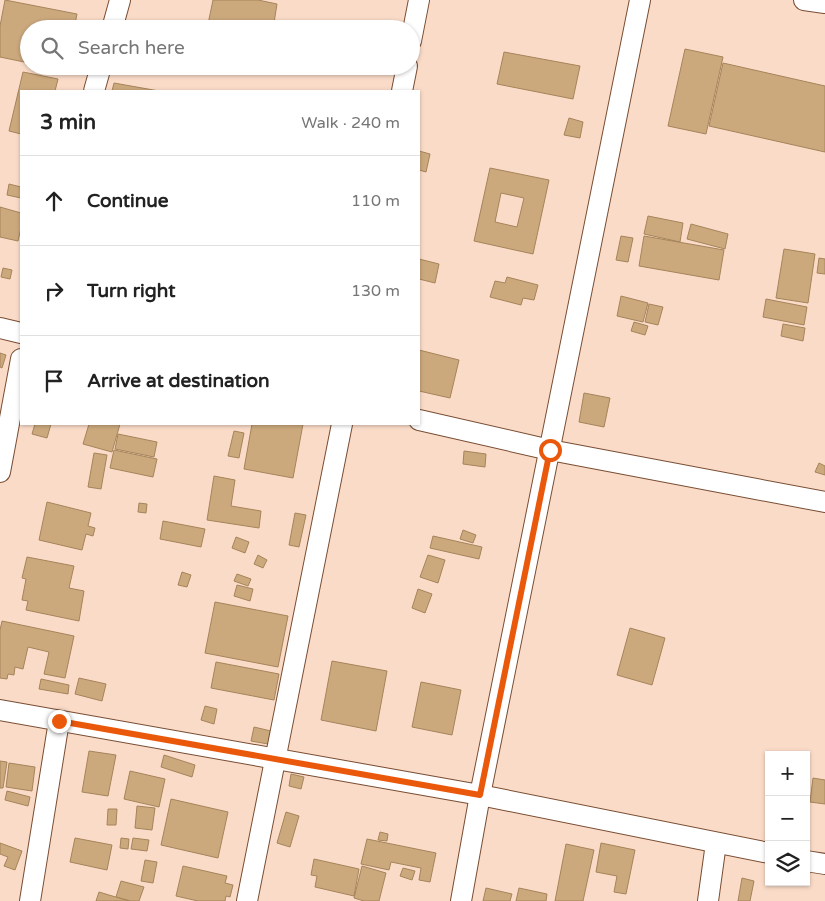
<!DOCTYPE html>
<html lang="en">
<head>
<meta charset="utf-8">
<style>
	:root { --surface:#fff; --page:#f2f2f2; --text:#222; --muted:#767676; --line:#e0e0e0 }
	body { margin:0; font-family:"Varela Round",sans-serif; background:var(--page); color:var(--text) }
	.controls { position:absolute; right:15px; bottom:15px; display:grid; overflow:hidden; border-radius:0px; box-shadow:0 1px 4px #0004 }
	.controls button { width:45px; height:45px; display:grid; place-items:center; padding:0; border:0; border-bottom:1px solid var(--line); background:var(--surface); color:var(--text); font:25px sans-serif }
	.stop { position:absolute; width:15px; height:15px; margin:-11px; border:4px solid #ea580c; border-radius:50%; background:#fff }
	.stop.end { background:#ea580c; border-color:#fff; box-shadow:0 1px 5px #0008 }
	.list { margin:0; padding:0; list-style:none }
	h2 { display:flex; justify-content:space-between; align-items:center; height:65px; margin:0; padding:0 20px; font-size:21px }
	h2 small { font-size:16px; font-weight:400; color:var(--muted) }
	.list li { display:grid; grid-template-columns:32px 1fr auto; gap:15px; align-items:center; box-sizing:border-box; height:90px; padding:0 20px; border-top:1px solid var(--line) }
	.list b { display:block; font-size:19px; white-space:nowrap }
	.list em { font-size:16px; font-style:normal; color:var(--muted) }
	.icon { flex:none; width:28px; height:28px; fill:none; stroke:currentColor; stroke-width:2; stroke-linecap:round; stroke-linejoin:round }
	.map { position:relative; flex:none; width:825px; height:901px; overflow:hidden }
	.search { position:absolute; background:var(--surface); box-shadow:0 1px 4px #0004; left:20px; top:20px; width:400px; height:55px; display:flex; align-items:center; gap:12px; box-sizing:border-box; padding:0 18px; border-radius:28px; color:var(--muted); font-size:19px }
	.panel { position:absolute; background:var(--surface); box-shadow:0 1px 4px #0004; left:20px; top:90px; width:400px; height:335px; border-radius:0px }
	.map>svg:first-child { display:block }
</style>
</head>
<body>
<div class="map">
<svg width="825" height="901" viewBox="0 0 825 901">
	<rect width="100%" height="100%" fill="#fadbc8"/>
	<!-- building -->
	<g fill="#cca97d" stroke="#a6845a" fill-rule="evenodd">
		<path d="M5 0 77 14 74 29H29V63L0 57V26Z"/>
		<path d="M213 0H258L277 4 273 29H207Z"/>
		<path d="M685 49 723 57 706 134 668 126Z"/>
		<path d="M504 52 580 66 573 99 497 84Z"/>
		<path d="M723 63 825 86V152L709 126Z"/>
		<path d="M44 66H66V71Z"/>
		<path d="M240 66H265L264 71Z"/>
		<path d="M23 72 58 79 55 91H21V134L9 131Z"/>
		<path d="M114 83 159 91H112Z"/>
		<path d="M569 118 583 122 580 138 564 135Z"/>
		<path d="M419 151 430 154 426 172 419 170Z"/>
		<path d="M490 168 549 180 533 254 474 241ZM501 193 524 198 517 227 495 222Z"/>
		<path d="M9 184 21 187V198L7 195Z"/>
		<path d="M0 207 21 213V228L18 241 0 237Z"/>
		<path d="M648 216 683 223 680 242 644 234Z"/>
		<path d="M691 224 728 234 725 249 687 239Z"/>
		<path d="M621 236 633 238 628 262 616 260Z"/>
		<path d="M644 236 724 250 719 280 639 266Z"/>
		<path d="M784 249 815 254 808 303 776 298Z"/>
		<path d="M819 258 825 259V274L817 273Z"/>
		<path d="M419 259 439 264 435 283 419 279Z"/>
		<path d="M3 268 12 270 10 279 1 277Z"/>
		<path d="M507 277 538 285 534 300 523 298 521 305 490 297 495 281 505 283Z"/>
		<path d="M621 296 648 303 643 322 617 316Z"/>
		<path d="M766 299 807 307 804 325 763 317Z"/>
		<path d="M649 304 663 307 658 325 645 322Z"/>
		<path d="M634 322 648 326 645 335 631 331Z"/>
		<path d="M783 324 805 328 803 341 781 336Z"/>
		<path d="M419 350 459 360 450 398 419 391Z"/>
		<path d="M0 353 6 355 2 368 0 367Z"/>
		<path d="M584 393 610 398 604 427 579 422Z"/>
		<path d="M35 424H51L47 438 32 434Z"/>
		<path d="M89 424H120L112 452 83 444Z"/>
		<path d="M252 424H303L293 478 244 469Z"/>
		<path d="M234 431 244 433 239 458 228 456Z"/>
		<path d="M118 434 157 442 154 457 115 449Z"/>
		<path d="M114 450 157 459 153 477 110 468Z"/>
		<path d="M464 451 486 454 485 467 463 464Z"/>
		<path d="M94 453 107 455 101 489 88 487Z"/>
		<path d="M819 463 825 466V475L815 472Z"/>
		<path d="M214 476 235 480 231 506 261 511 259 528 207 520Z"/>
		<path d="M47 502 91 513 88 526 95 528 93 536 86 534 82 550 39 540Z"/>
		<path d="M139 503 147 504 146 513 138 512Z"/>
		<path d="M295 513 306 515 299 547 289 545Z"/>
		<path d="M163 521 205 529 201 547 160 539Z"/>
		<path d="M463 530 476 535 473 543 460 539Z"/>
		<path d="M433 536 482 547 479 559 430 548Z"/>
		<path d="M236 537 249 542 245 553 232 548Z"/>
		<path d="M258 555 267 560 263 568 254 564Z"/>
		<path d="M428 555 445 560 438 583 420 577Z"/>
		<path d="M27 557 74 566 69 588 84 591 79 621 26 610 28 601 22 600 26 579 22 578Z"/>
		<path d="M182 572 191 575 187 587 178 585Z"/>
		<path d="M237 574 251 579 248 586 234 581Z"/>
		<path d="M237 585 253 589 250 601 234 596Z"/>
		<path d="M418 589 432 594 425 613 412 608Z"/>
		<path d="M215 602 288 616 278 667 205 653Z"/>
		<path d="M2 621 74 636 65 678 44 674 49 652 28 647 23 669 15 667 14 675 8 674 7 679 0 678V630Z"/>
		<path d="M630 628 665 638 652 685 617 675Z"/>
		<path d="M332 661 387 671 376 731 321 720Z"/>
		<path d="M216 662 279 674 274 700 211 688Z"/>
		<path d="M79 678 106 684 102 701 75 694Z"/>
		<path d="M41 679 69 685 68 694 39 689Z"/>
		<path d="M421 682 461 690 452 735 412 727Z"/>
		<path d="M205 706 217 709 214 724 201 720Z"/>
		<path d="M254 727 271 731 268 744 251 741Z"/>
		<path d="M89 751 116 755 108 796 82 792Z"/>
		<path d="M164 755 195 765 192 777 161 767Z"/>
		<path d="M0 761 7 762 3 788H0Z"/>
		<path d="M9 763 35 767 32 791 6 787Z"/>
		<path d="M130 771 165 779 159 807 124 799Z"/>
		<path d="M291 774 304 777 301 789 289 786Z"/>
		<path d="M813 778 825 780V804L810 802Z"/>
		<path d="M7 791 30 797 28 806 5 800Z"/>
		<path d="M171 799 228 812 218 858 161 845Z"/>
		<path d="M137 806 155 808 152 830 135 828Z"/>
		<path d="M108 809H117L116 825H107Z"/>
		<path d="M286 812 299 816 290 847 277 843Z"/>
		<path d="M380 832 388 834 387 841 378 840Z"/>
		<path d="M75 838 112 845 107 870 70 862Z"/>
		<path d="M121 838 129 839 128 849 120 848Z"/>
		<path d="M133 838 149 840 147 851 131 849Z"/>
		<path d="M367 839 436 853 430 882 419 880 421 868 391 862 389 870 361 864Z"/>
		<path d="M0 843 22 851 15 870 4 866 8 857 0 854Z"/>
		<path d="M601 843 635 850 626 894 614 892 617 876 596 872Z"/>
		<path d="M566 844 594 850 583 901H555Z"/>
		<path d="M314 859 359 869 354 896 315 887 317 876 311 875Z"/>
		<path d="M145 860 157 862 153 883 141 881Z"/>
		<path d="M183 866 227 876 225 883 233 885 230 897 226 896 225 901H198L176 896Z"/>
		<path d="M362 866 386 873 379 901H364L354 898Z"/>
		<path d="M403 868 415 871 412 880 400 876Z"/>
		<path d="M742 878 754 881 750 901H738Z"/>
		<path d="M121 881 144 887 139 901H131L116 897Z"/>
		<path d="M486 888 512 894 510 901H483Z"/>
		<path d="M519 888 547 894 546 901H516Z"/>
		<path d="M99 892 129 901H96Z"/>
	</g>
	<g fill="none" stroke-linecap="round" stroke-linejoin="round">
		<!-- minor casing -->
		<g stroke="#794d32" stroke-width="22">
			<g id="minor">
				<path d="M804 0 825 3"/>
				<path d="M112 29 120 0"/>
				<path d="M411 41 419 0"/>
				<path d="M94 91 101 66"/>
				<path d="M402 91 407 66"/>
				<path d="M0 328 21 333"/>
				<path d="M419 420 550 450 825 502"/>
				<path d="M0 472 21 359"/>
				<path d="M0 710 480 795 769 853"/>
				<path d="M806 861 825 864"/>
				<path d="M30 901 59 721"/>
				<path d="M247 901 342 424"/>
				<path d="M461 901 480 795 640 0"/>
				<path d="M708 901 716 843"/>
			</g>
		</g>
		<!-- minor -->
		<use href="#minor" stroke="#fff" stroke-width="20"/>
	</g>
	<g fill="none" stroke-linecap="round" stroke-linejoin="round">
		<!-- route -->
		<path stroke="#ea580c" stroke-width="6" d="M59 721 480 795 550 450"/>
	</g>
</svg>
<div class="controls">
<button>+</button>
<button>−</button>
<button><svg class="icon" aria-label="layers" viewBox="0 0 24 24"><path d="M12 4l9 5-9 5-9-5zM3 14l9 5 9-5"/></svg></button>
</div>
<div class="stop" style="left:550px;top:450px"></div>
<div class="stop end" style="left:59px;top:721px"></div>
<div class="search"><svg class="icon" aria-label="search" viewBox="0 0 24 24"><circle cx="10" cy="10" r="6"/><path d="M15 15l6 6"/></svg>Search here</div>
<section class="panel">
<h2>3 min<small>Walk · 240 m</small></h2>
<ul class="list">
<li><svg class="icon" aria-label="ahead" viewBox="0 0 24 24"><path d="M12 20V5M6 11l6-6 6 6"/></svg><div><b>Continue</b></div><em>110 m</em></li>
<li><svg class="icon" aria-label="right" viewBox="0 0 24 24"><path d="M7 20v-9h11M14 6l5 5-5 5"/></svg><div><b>Turn right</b></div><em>130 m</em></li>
<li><svg class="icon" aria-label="arrive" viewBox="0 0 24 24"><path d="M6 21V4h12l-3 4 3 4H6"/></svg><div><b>Arrive at destination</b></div></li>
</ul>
</section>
</div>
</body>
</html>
